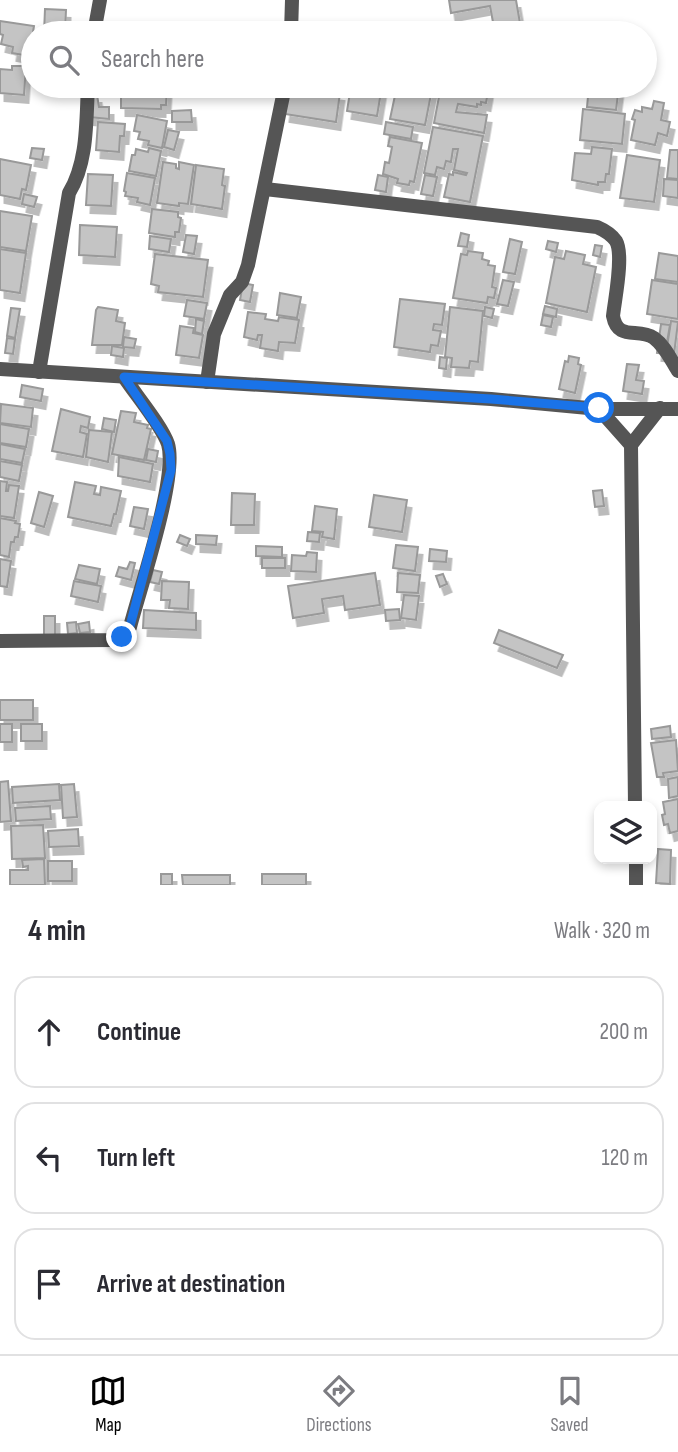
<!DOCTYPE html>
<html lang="en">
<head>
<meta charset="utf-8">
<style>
	:root { --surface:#fff; --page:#f7f7f7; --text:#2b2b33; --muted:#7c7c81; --line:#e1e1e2; --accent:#000 }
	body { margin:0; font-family:"Sofia Sans Condensed",sans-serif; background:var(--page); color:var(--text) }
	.controls { position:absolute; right:21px; bottom:21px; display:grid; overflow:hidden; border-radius:14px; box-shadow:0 4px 10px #0003 }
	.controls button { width:63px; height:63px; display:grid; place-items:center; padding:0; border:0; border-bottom:2px solid var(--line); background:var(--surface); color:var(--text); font:35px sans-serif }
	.stop { position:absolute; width:21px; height:21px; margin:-16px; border:5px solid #1a73e8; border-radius:50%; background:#fff }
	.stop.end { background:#1a73e8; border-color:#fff; box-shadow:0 2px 7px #0008 }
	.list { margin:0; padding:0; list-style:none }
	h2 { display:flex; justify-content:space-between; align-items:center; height:91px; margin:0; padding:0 28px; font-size:30px }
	h2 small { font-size:23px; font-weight:400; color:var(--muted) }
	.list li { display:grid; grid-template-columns:46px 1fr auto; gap:21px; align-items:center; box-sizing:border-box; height:112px; margin:0 14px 14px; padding:0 14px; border:2px solid var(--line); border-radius:21px }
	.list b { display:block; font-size:26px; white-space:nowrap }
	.list em { font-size:23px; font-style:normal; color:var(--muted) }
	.icon { flex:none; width:38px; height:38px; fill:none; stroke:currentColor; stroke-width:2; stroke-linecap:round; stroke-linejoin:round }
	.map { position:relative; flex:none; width:678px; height:885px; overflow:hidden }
	.search { position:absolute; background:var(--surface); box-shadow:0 4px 10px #0003; left:21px; right:21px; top:21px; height:77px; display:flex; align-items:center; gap:18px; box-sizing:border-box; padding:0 24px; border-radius:38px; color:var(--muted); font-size:26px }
	.sheet { height:469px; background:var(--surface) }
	nav { display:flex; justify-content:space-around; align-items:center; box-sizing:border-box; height:98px; border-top:2px solid var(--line); background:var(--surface); font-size:19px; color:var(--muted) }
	nav a { display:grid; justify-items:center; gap:4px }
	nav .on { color:var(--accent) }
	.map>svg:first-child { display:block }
</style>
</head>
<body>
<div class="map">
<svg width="678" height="885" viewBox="0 0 678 885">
	<defs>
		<filter id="shadow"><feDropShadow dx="4.5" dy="8" stdDeviation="0" flood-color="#0004"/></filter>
	</defs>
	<rect width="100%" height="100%" fill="#fff"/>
	<!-- building -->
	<g fill="#c4c4c4" stroke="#999" stroke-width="2" filter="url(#shadow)">
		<path d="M449 0H516L521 29 495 33 490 6 451 13Z"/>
		<path d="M45 9 66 10 65 33H44Z"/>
		<path d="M0 21 34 26 29 56 12 53 13 47 1 44 3 35 0 34Z"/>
		<path d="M179 23V33H142L141 24Z"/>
		<path d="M100 25 115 28 114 33H98Z"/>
		<path d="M137 28V33H118V29Z"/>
		<path d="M12 66H26L24 95 0 93V69L12 70Z"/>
		<path d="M121 86H167L166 105H161V109L121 108Z"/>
		<path d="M289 86 340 93 336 122 285 114Z"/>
		<path d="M351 86H382L377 116 347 111Z"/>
		<path d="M397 86H436L435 90 432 89 425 125 390 119Z"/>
		<path d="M441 86H489L486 103 481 102V105L477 104V107L458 104 456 112 487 115 484 133 434 123Z"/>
		<path d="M589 86H619L616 110 587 107Z"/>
		<path d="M90 95H97L99 107H109V119L89 117Z"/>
		<path d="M654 101 664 103 661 120 670 122 667 136 658 133 655 145 631 140 635 120 632 119 635 110 642 112V107L652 109Z"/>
		<path d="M583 109 625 114 622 144 580 140Z"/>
		<path d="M191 110 192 122H172V111Z"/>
		<path d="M137 115 167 121 162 148 148 145 149 141 138 139 140 132 134 131Z"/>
		<path d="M98 122 125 124 124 136H120L119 152 96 150Z"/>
		<path d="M386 122 413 127 411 139 384 134Z"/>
		<path d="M433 127 483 136 470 202 444 197 449 174 453 175V172L466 175 467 173 454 170 458 149H453L451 162 446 161 444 169 437 167 435 175 424 173Z"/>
		<path d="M168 130 179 132 174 150 164 147Z"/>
		<path d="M390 137 422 143 414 182 410 181 409 185 397 183 398 179 383 174 385 162 389 163 392 147 388 146Z"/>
		<path d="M592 147 612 149 609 174H606L605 182H598V185L572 180 575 153 591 154Z"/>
		<path d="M32 148 44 149 42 160 30 158Z"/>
		<path d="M149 148 161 151 156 176 129 171 132 155H135L136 149 148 152Z"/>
		<path d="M670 150H678V179L667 178Z"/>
		<path d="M627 155 660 160 654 202 620 198Z"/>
		<path d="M0 159 31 165 26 190 22 189 20 199 0 195Z"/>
		<path d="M163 162 176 164V168L179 169V162L194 165 188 204 179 203V206L157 203Z"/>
		<path d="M196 165 224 169 222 185 225 186 222 209 191 204Z"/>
		<path d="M127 173 155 178 150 205 137 202 138 198 125 196 126 192 124 191Z"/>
		<path d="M88 174 113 175 111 206 86 205Z"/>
		<path d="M378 175 388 177 386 192 375 190Z"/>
		<path d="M425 175 437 177 433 196 421 194Z"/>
		<path d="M664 179 678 180V198L663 196Z"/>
		<path d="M24 194 37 197 34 207 22 204Z"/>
		<path d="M152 209 178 212V217L181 218 179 232H175V237L149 233Z"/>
		<path d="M0 211 32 216 26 251 0 247Z"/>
		<path d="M80 225 117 227 115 257 79 255Z"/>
		<path d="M461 233 469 235 467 247 458 246Z"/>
		<path d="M186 235 197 236 194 254 183 252Z"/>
		<path d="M150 236 171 239 169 252 149 249Z"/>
		<path d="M510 239 522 242 515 274 503 272Z"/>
		<path d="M548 241 558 243 556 252 546 249Z"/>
		<path d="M595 245 602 246 600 257 593 255Z"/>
		<path d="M0 249 26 253 20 293 0 290Z"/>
		<path d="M468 251 483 253 482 259 489 261 488 265 495 266 492 287 496 288 494 298 488 297 487 303 453 298 461 254 467 255Z"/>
		<path d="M566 251 585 255 583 264 596 267 587 312 546 303 555 257 564 259Z"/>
		<path d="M659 253 678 256V282L655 279Z"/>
		<path d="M155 254 208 260 203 297 158 292 159 286 151 284Z"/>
		<path d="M503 280 514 282 508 306 497 304Z"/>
		<path d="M652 280 678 284V319L647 314Z"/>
		<path d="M243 283 253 285 250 302 240 300Z"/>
		<path d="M280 293 301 297 297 318 277 315Z"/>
		<path d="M400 299 445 304 442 325 434 324 433 330 441 331 438 346 431 345 430 352 394 347Z"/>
		<path d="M187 300 207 303 204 319 184 316Z"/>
		<path d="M545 306 557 309 556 317 543 314Z"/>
		<path d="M98 307 118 310 116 321 125 323 122 345H92L96 310Z"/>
		<path d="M450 307 483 311 478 362 470 361 469 368 451 367 452 358 445 357Z"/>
		<path d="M485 307 494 309 492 318 484 316Z"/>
		<path d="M11 308 20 309 15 338 7 336Z"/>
		<path d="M248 312 266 314 265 319 278 321 279 317 299 320 295 343 279 342 278 351 260 348 262 335H258L257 340 244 337Z"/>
		<path d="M543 315 553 317 551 327 541 325Z"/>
		<path d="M196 319 204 321 202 334 195 332Z"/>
		<path d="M671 321 678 322 674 354 666 353Z"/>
		<path d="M661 324 670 325 665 354 657 353Z"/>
		<path d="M180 326 194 328 193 333 203 335 199 358 176 355Z"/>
		<path d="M124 337 136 339 134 348 123 347Z"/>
		<path d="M7 338 15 339 13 354 5 353Z"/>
		<path d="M112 346 124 348 123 357 111 355Z"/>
		<path d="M569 356 579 358 578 364 581 365 575 393 559 389 565 361 568 362Z"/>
		<path d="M440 357 447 358 446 369 439 368Z"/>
		<path d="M627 364 639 365 636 380 644 381 642 394 623 391Z"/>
		<path d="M22 385 43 389 41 401 20 397Z"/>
		<path d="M1 404 33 408 31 427 0 423Z"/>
		<path d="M61 409 90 417 88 428 81 426 80 432 87 434 83 457 52 451Z"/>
		<path d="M121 411 136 413 134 422 148 425 147 428 151 429 144 460 112 454Z"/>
		<path d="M104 418 116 420 114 432 102 429Z"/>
		<path d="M0 424 29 429 26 447 0 443Z"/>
		<path d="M89 430 112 432 108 462 86 457Z"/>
		<path d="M0 444 25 449 22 463 0 459Z"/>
		<path d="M148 449 158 451 156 462 146 460Z"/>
		<path d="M119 457 153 464 150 482 118 476Z"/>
		<path d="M0 461 22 465 19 481 0 477Z"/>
		<path d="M0 481 7 482 6 491H8L9 485 19 486 14 518 0 516Z"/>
		<path d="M75 482 96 486 94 494 100 495 101 487 121 491 116 514H114L111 526 68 517Z"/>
		<path d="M602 490 604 506 595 507 593 491Z"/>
		<path d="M39 492 53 496 44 527 31 523Z"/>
		<path d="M232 493 255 494 254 525H231Z"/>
		<path d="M374 495 407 500 402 532 369 527Z"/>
		<path d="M315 506 337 509 334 539 322 537 323 532 312 531Z"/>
		<path d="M134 507 148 509 144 529 130 526Z"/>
		<path d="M0 518 16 521 15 523 20 524 18 537H15L14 542H11L9 557 0 555Z"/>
		<path d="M308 532 320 533 319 542 307 541Z"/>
		<path d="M180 535 190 539 187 546 177 542Z"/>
		<path d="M196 535 217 536 216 545 196 544Z"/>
		<path d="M396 545 418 547 415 571 393 568Z"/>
		<path d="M256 546 282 547V557L256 556Z"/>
		<path d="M430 549 447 551 446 562 429 561Z"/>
		<path d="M307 552 317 553 316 572 291 571 292 555 306 556Z"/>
		<rect x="262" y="558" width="23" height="10"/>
		<path d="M0 559 11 561 7 587 0 586Z"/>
		<path d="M130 562 135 563 131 580 116 576 119 567 127 569Z"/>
		<path d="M79 565 100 569 97 584 75 579Z"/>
		<path d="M153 570 162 572 159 584 150 582Z"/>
		<path d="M375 573 380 605 345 610 343 596 322 599 324 613 293 618 288 586Z"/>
		<path d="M398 573 420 575 418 593 397 592Z"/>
		<path d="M443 574 447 584 440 587 436 576Z"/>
		<path d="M74 581 101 586 98 602 71 596Z"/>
		<path d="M162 581 189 582 188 609 169 608 170 600H161Z"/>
		<path d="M404 595 419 596 416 620 401 618Z"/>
		<path d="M399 609 400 620 386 621 385 610Z"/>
		<path d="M144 610 196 613V630L143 628Z"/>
		<rect x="44" y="616" width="11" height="21"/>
		<path d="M76 622 77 633 68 634 67 623Z"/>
		<path d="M89 622 90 632 80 633 78 624Z"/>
		<path d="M499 630 563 655 557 668 494 643Z"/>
		<rect x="0" y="700" width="33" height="20"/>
		<rect x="0" y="724" width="12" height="18"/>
		<rect x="21" y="724" width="21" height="17"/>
		<path d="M670 726 671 737 652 739 651 729Z"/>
		<path d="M676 740 678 771 663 773 664 777H657L651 743Z"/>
		<path d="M678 777V796L669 798 668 779Z"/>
		<path d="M8 781 11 821 0 822V782Z"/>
		<path d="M59 784 60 800 13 803 12 787Z"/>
		<path d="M74 784 77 817 63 818 61 785Z"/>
		<path d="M678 799V831L670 833 668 824 664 825 662 815 665 814 663 802Z"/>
		<path d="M50 806 51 819 16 821 15 808Z"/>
		<path d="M43 825 45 858 12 859 11 826Z"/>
		<path d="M78 829 79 846 49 847 48 831Z"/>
		<path d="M658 849 671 850 670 884 656 883Z"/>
		<path d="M44 859 45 885H10V870H28V866L23 867 22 860Z"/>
		<rect x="48" y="861" width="24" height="20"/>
		<rect x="161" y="874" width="11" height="11"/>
		<rect x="262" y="874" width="44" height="11"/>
		<path d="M182 875H230V885H183Z"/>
	</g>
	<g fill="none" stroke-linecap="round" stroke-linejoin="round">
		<!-- street -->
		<g stroke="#555" stroke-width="14">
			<path d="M94 33 100 0"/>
			<path d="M291 33 292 0"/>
			<path d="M265 189 597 227C604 230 611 234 616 241 624 255 615 298 613 316 618 342 638 327 654 338 665 346 671 360 678 371"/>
			<path d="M0 369 491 399 599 409H678"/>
			<path d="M39 372 69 193C88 162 86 120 88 86"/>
			<path d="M207 382 214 334 230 295 242 282 248 265 285 86"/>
			<path d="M599 409 631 445"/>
			<path d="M0 641 112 640 123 637 130 627C140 588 178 477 168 444 162 426 136 395 124 377"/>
			<path d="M635 806 631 445 660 408"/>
			<path d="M636 859V885"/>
		</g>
	</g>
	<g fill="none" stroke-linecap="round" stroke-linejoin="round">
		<!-- route -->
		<path stroke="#1a73e8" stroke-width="9" d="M122 637 130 626 171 470 170 454 167 441 124 377 491 399 599 408"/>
	</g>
</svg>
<div class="controls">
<button><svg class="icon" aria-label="layers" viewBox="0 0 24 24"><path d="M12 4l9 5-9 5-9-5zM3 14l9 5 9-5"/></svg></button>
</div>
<div class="stop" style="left:599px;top:408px"></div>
<div class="stop end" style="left:122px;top:637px"></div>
<div class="search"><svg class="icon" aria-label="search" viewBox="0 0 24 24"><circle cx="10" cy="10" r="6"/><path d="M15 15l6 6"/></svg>Search here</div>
</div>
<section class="sheet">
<h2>4 min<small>Walk · 320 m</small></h2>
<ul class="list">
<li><svg class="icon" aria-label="ahead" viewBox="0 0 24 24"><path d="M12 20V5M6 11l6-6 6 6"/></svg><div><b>Continue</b></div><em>200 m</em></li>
<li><svg class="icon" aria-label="left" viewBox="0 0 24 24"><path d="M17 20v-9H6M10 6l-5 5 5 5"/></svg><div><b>Turn left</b></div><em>120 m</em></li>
<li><svg class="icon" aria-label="arrive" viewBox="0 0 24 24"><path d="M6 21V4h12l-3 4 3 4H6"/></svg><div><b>Arrive at destination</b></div></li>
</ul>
</section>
<nav>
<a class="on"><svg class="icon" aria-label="map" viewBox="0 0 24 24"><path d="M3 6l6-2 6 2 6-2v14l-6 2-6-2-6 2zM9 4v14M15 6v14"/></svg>Map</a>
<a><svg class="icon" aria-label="directions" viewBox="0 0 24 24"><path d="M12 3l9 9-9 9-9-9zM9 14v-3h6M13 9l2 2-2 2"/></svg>Directions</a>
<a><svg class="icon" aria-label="saved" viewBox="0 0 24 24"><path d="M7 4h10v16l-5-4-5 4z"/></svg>Saved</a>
</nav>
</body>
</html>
